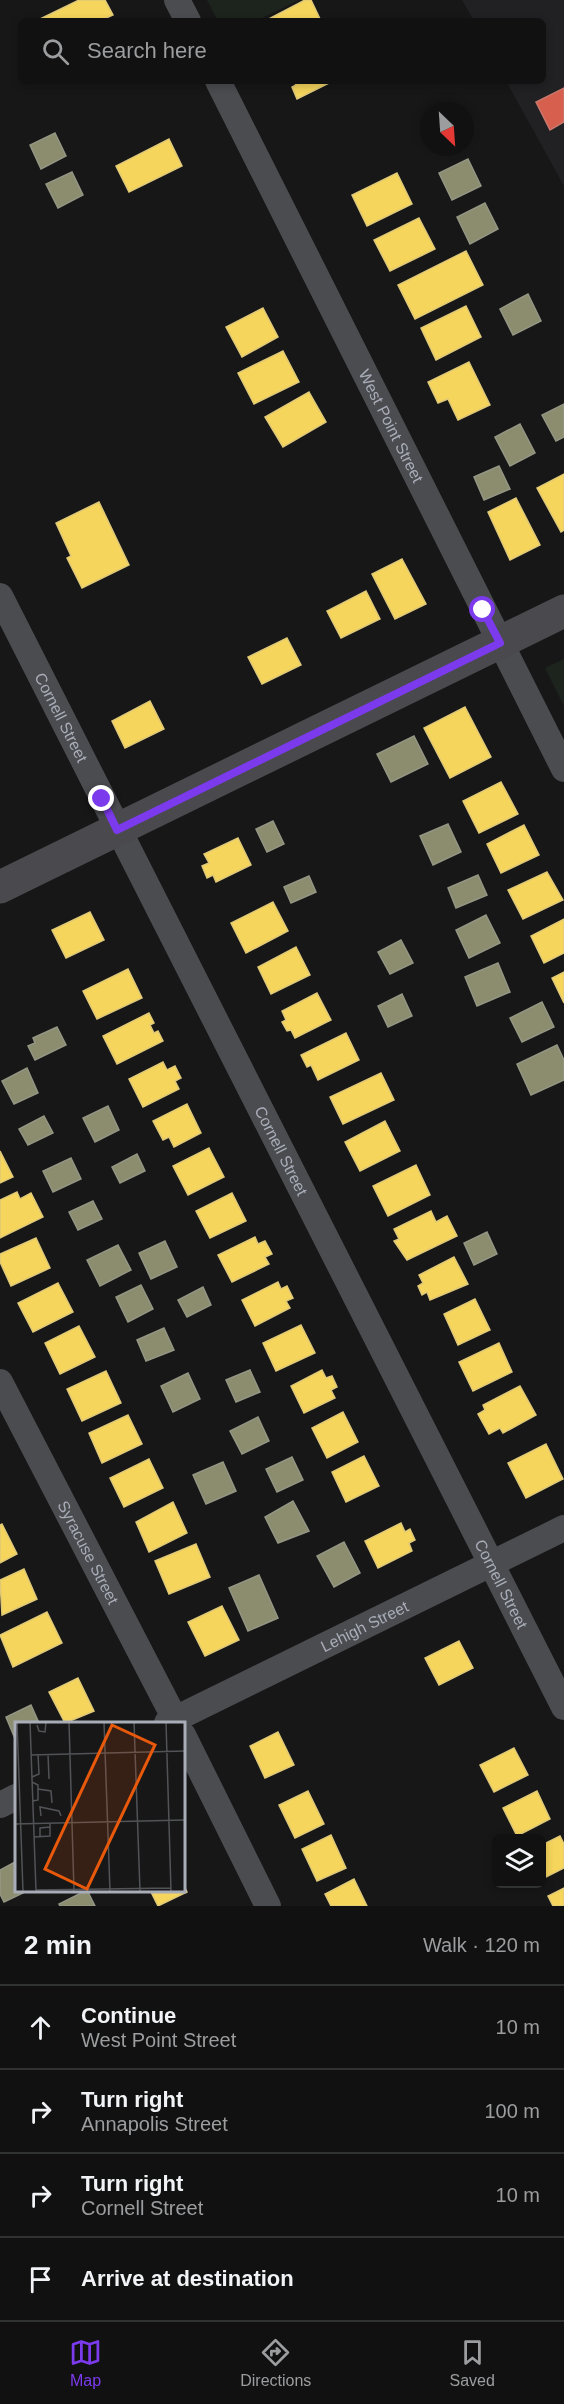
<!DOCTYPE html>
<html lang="en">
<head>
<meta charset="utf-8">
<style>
	:root { --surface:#111; --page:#1a1a1a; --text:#f1f3f6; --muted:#9c9d9f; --line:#303131; --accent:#7c3aed }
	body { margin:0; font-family:Helvetica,sans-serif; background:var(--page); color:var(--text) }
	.controls { position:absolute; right:18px; bottom:18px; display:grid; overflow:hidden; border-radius:9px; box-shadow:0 3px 9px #0003 }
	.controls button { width:54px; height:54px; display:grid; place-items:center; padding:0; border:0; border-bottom:2px solid var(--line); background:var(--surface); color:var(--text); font:30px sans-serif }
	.compass { position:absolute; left:420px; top:102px; width:54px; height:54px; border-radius:50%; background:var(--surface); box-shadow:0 3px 9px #0003; rotate:155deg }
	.stop { position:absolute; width:18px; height:18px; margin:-14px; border:4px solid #7c3aed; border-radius:50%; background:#fff }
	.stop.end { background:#7c3aed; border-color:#fff; box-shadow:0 2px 6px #0008 }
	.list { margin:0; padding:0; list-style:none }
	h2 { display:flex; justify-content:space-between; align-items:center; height:78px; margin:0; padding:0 24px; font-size:26px }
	h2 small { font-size:20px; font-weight:400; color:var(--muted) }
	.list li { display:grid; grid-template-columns:39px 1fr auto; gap:18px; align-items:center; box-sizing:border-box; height:84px; padding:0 24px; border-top:2px solid var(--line) }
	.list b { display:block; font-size:22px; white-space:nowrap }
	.list p { margin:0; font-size:20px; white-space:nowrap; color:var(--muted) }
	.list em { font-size:20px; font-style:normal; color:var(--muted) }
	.icon { flex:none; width:33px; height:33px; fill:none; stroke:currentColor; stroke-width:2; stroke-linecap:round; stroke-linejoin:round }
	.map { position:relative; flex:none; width:564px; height:1906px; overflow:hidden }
	.search { position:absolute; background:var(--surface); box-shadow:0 3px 9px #0003; left:18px; right:18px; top:18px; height:66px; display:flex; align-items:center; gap:15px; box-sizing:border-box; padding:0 21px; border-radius:9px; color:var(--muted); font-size:22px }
	.sheet { height:414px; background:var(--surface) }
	nav { display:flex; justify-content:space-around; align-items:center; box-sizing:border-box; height:84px; border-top:2px solid var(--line); background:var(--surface); font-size:16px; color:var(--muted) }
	nav a { display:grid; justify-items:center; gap:3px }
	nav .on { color:var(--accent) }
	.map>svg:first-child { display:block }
</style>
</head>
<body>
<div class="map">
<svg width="564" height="1906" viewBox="0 0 564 1906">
	<rect width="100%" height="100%" fill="#171717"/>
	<!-- built -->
	<path fill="#212123" d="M462 0H564V186L506 81H543V21H474Z"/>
	<!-- green -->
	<g fill="#1d241e">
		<path d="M207 0H299L256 21H218Z"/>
		<path d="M564 659V706L545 668Z"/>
	</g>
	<!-- homes -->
	<g fill="#f6d55c" stroke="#dfc978" stroke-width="1.5">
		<path d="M79 0H105L113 15 100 21H36Z"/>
		<path d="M305 0H311L321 21H265Z"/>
		<path d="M294 81H333L297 99 292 87 296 85Z"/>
		<path d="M169 139 182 166 129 192 116 166Z"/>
		<path d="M397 173 412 204 367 226 352 195Z"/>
		<path d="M419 218 435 249 390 271 374 240Z"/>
		<path d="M466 251 483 285 415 319 398 285Z"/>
		<path d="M466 306 481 337 436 360 421 328Z"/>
		<path d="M263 308 278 337 242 357 226 327Z"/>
		<path d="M283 351 299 382 254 404 238 373Z"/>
		<path d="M469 362 490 405 458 420 448 399 438 403 428 382Z"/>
		<path d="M309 392 326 422 283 447 265 417Z"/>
		<path d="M564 474V530L561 532 537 488Z"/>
		<path d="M516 498 540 545 510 560 488 512Z"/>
		<path d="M99 502 129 565 82 588 67 558 71 556 56 523Z"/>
		<path d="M402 559 426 604 395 619 372 574Z"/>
		<path d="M366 591 380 619 341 638 327 611Z"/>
		<path d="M287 638 301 665 262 684 248 657Z"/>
		<path d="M150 701 164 729 125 748 112 721Z"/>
		<path d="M465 707 491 757 450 778 424 728Z"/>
		<path d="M501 782 518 814 479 833 463 801Z"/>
		<path d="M524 825 539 855 501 873 487 844Z"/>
		<path d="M238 838 251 865 216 882 213 875 207 878 202 866 209 863 204 854Z"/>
		<path d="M547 872 563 900 523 919 508 890Z"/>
		<path d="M273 902 288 931 246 953 231 923Z"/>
		<path d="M90 912 104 940 66 958 52 930Z"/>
		<path d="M564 919V953L544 963 531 936Z"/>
		<path d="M296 947 310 975 271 994 258 967Z"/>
		<path d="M128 969 142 998 97 1019 83 991Z"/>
		<path d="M564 972V1003L552 978Z"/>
		<path d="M317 993 331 1020 295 1038 291 1030 287 1031 282 1022 286 1020 282 1011Z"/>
		<path d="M149 1013 154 1023 150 1025 154 1033 158 1031 163 1041 117 1064 103 1036Z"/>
		<path d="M346 1033 359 1060 318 1080 311 1065 307 1067 301 1055Z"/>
		<path d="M163 1062 167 1070 175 1066 181 1078 175 1081 179 1089 143 1107 129 1079Z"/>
		<path d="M381 1073 394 1100 343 1124 330 1097Z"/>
		<path d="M187 1104 201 1133 174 1147 169 1137 163 1140 153 1121Z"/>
		<path d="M385 1121 400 1151 360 1171 345 1142Z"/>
		<path d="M209 1148 224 1177 188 1195 173 1166Z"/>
		<path d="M0 1151 13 1177 0 1183Z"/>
		<path d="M416 1165 430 1195 388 1216 373 1186Z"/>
		<path d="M17 1192 20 1199 31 1193 43 1217 0 1238V1200Z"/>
		<path d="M232 1193 246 1221 210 1238 196 1211Z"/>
		<path d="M431 1211 436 1222 447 1216 457 1236 407 1260 394 1241 399 1239 394 1229Z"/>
		<path d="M255 1237 258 1244 265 1241 272 1254 265 1257 269 1264 232 1282 218 1255Z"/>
		<path d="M36 1238 50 1268 11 1286 0 1262V1254Z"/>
		<path d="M454 1257 468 1284 430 1300 427 1292 422 1295 418 1286 423 1283 419 1275Z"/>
		<path d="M278 1282 281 1289 287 1286 293 1298 286 1301 290 1308 255 1326 242 1300Z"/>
		<path d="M58 1283 73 1312 33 1332 18 1303Z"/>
		<path d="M475 1299 490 1330 458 1345 444 1314Z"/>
		<path d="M301 1325 315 1353 276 1371 263 1343Z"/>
		<path d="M79 1326 95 1357 60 1374 45 1343Z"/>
		<path d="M499 1343 512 1372 473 1391 459 1362Z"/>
		<path d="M322 1370 326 1378 332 1376 337 1387 331 1390 335 1398 304 1413 291 1386Z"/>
		<path d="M106 1371 121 1403 82 1421 67 1389Z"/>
		<path d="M520 1386 536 1415 503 1433 500 1428 489 1434 478 1414 485 1410 483 1405Z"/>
		<path d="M343 1412 358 1442 327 1458 312 1428Z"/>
		<path d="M128 1415 142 1444 102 1463 89 1433Z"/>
		<path d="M546 1444 563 1479 526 1498 508 1463Z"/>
		<path d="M364 1456 379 1486 346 1502 332 1472Z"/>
		<path d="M149 1459 163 1488 124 1507 110 1478Z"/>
		<path d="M173 1502 187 1533 149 1552 136 1522Z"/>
		<path d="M401 1523 405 1532 410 1529 415 1540 409 1543 412 1551 378 1568 365 1541Z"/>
		<path d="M2 1524 17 1554 0 1563V1525Z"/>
		<path d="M196 1544 210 1577 169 1594 155 1561Z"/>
		<path d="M24 1569 37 1599 2 1615 0 1580Z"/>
		<path d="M222 1606 239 1640 205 1656 188 1622Z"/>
		<path d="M47 1612 62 1643 13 1667 0 1635Z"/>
		<path d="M459 1641 473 1668 439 1685 425 1658Z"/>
		<path d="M78 1678 94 1711 65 1723 49 1692Z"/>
		<path d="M278 1732 294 1765 265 1778 250 1746Z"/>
		<path d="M514 1748 528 1775 494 1792 480 1765Z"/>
		<path d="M308 1791 324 1824 295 1838 279 1805Z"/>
		<path d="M537 1791 550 1819 517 1836 503 1808Z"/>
		<path d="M331 1835 346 1868 317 1881 302 1849Z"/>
		<path d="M560 1836 564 1844V1868L542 1879V1845Z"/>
		<path d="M354 1879 367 1906H331L325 1894Z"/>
		<path d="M183 1884 187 1892 158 1906 150 1890H183Z"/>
		<path d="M564 1888V1906H553L548 1896Z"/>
	</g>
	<!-- shops -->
	<path fill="#d6604d" stroke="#c8776d" stroke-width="1.5" d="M564 88V122L550 130 536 102Z"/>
	<!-- industry -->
	<g fill="#8c8c6e" stroke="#949684" stroke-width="1.5">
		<path d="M55 133 66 156 41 169 30 145Z"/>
		<path d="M468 159 481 186 452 200 439 173Z"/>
		<path d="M72 172 83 195 58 208 46 184Z"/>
		<path d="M485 203 498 229 470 244 457 217Z"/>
		<path d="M528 294 541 321 513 335 500 309Z"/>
		<path d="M564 404V437L556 441 542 415Z"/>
		<path d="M520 424 535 453 510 466 495 437Z"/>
		<path d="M499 466 510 489 484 500 474 477Z"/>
		<path d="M414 736 428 764 391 782 377 754Z"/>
		<path d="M273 821 284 844 267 852 256 829Z"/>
		<path d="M448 824 461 852 433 865 420 836Z"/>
		<path d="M478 875 487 895 456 908 448 888Z"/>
		<path d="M309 876 316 892 291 903 284 887Z"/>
		<path d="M486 915 500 943 469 958 456 930Z"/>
		<path d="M401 940 413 963 390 974 378 952Z"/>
		<path d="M498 963 510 992 477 1006 465 977Z"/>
		<path d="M402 994 412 1016 388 1027 378 1006Z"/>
		<path d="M542 1002 554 1027 522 1042 510 1018Z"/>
		<path d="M57 1027 66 1045 35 1060 28 1046 35 1043 33 1038Z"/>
		<path d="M557 1045 564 1060V1080L531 1095 517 1064Z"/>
		<path d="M27 1068 38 1093 14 1104 2 1081Z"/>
		<path d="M108 1106 119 1130 95 1142 83 1118Z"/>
		<path d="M44 1116 53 1133 28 1145 19 1129Z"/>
		<path d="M137 1154 145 1171 120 1183 112 1167Z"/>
		<path d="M71 1158 81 1179 53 1192 43 1171Z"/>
		<path d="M93 1201 102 1219 78 1230 69 1212Z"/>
		<path d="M487 1232 497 1254 474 1265 464 1243Z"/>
		<path d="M165 1241 177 1267 151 1279 139 1253Z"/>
		<path d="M118 1245 131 1270 100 1286 87 1260Z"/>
		<path d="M141 1285 153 1309 128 1322 116 1297Z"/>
		<path d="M203 1287 211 1305 187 1317 178 1300Z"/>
		<path d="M164 1328 174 1350 146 1361 137 1340Z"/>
		<path d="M250 1370 260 1392 236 1402 226 1380Z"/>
		<path d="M188 1373 200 1399 173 1412 161 1386Z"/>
		<path d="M258 1417 269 1441 242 1454 230 1431Z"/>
		<path d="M292 1457 303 1480 277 1492 266 1469Z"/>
		<path d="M223 1462 236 1491 206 1504 193 1475Z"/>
		<path d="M293 1501 309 1531 278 1543 265 1517Z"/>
		<path d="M344 1542 360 1573 334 1587 317 1556Z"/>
		<path d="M259 1575 278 1618 248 1631 229 1588Z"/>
		<path d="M31 1705 39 1723H16V1741L6 1717Z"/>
		<path d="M15 1862 16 1890H29L4 1902 0 1894V1870Z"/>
		<path d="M87 1890 95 1906H60L59 1904Z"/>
	</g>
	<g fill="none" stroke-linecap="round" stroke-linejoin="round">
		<!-- street -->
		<g stroke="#4b4c50" stroke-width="26">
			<path d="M177 0 188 21"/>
			<path id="s1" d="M218 81 564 769"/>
			<path id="s2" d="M0 596 564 1707"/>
			<path id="s3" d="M0 1382 177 1723"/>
			<path id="s4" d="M167 1723 564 1528"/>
			<path d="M183 1735 268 1906"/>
			<path d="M0 1805 16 1797"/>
		</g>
		<!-- secondary -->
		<path stroke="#4a4a4e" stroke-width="33" d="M0 887 564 611"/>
	</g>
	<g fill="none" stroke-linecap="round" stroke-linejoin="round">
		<!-- route -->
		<path stroke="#7c3aed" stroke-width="8" d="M102 799 117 830 500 643 483 610"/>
	</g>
	<g text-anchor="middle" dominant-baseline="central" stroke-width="6" stroke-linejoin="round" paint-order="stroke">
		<!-- street labels -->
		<g font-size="16" fill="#a8adb8" stroke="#111113">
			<text stroke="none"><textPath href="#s1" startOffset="386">West Point Street</textPath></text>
			<text stroke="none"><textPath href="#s2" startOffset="136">Cornell Street</textPath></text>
			<text stroke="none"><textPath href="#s2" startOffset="622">Cornell Street</textPath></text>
			<text stroke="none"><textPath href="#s3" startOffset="192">Syracuse Street</textPath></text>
			<text stroke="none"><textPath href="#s2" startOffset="1108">Cornell Street</textPath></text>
			<text stroke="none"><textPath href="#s4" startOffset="220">Lehigh Street</textPath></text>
		</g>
	</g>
	<!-- overview -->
	<g transform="translate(15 1722)">
		<rect width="170" height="170" fill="#171717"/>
		<path fill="none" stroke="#515357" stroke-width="1.5" d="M2 0 8 169M15 0 21 169M54 0 59 169M89 0 95 169M119 0 125 169M151 0 156 169M22 3 24 9 30 10 31 0M33 32 34 57M16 33 170 29M17 55 24 52 23 32M17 60 23 63V78L18 79M23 67 36 69 37 81M26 94 25 85 44 89 46 94M0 102 170 98M19 115 35 114V101M25 115V106L35 105M21 168 156 166"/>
		<path fill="#e8590c" fill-opacity="0.15" stroke="#e8590c" stroke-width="3" d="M97 3 140 23 72 167 30 147Z"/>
		<rect width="170" height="170" fill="none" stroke="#a8adb8" stroke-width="3"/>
	</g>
</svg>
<div class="controls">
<button><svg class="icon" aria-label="layers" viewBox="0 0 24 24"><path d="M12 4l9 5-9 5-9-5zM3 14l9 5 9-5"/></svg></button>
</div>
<svg class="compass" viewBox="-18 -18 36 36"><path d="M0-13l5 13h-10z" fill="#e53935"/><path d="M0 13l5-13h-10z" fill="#9c9d9f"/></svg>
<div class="stop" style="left:483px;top:610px"></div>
<div class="stop end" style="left:102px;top:799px"></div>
<div class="search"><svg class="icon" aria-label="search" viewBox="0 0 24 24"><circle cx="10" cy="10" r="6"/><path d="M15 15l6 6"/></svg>Search here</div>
</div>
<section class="sheet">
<h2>2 min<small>Walk · 120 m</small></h2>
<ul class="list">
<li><svg class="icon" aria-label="ahead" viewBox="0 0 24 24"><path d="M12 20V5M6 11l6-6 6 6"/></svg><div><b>Continue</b><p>West Point Street</p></div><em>10 m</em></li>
<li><svg class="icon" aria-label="right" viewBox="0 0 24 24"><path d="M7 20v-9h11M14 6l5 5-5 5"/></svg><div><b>Turn right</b><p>Annapolis Street</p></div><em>100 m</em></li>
<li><svg class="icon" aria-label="right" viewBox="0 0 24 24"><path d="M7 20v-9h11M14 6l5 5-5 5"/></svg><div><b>Turn right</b><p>Cornell Street</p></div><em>10 m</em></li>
<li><svg class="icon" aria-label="arrive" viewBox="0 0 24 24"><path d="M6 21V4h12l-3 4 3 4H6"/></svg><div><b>Arrive at destination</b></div></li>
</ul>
</section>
<nav>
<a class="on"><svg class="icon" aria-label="map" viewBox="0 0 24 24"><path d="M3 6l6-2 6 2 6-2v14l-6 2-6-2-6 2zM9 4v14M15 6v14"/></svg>Map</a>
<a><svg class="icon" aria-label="directions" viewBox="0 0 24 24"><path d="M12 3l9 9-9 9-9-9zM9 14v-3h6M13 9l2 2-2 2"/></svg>Directions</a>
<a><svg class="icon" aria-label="saved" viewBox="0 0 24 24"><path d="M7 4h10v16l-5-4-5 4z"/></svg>Saved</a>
</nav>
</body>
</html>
